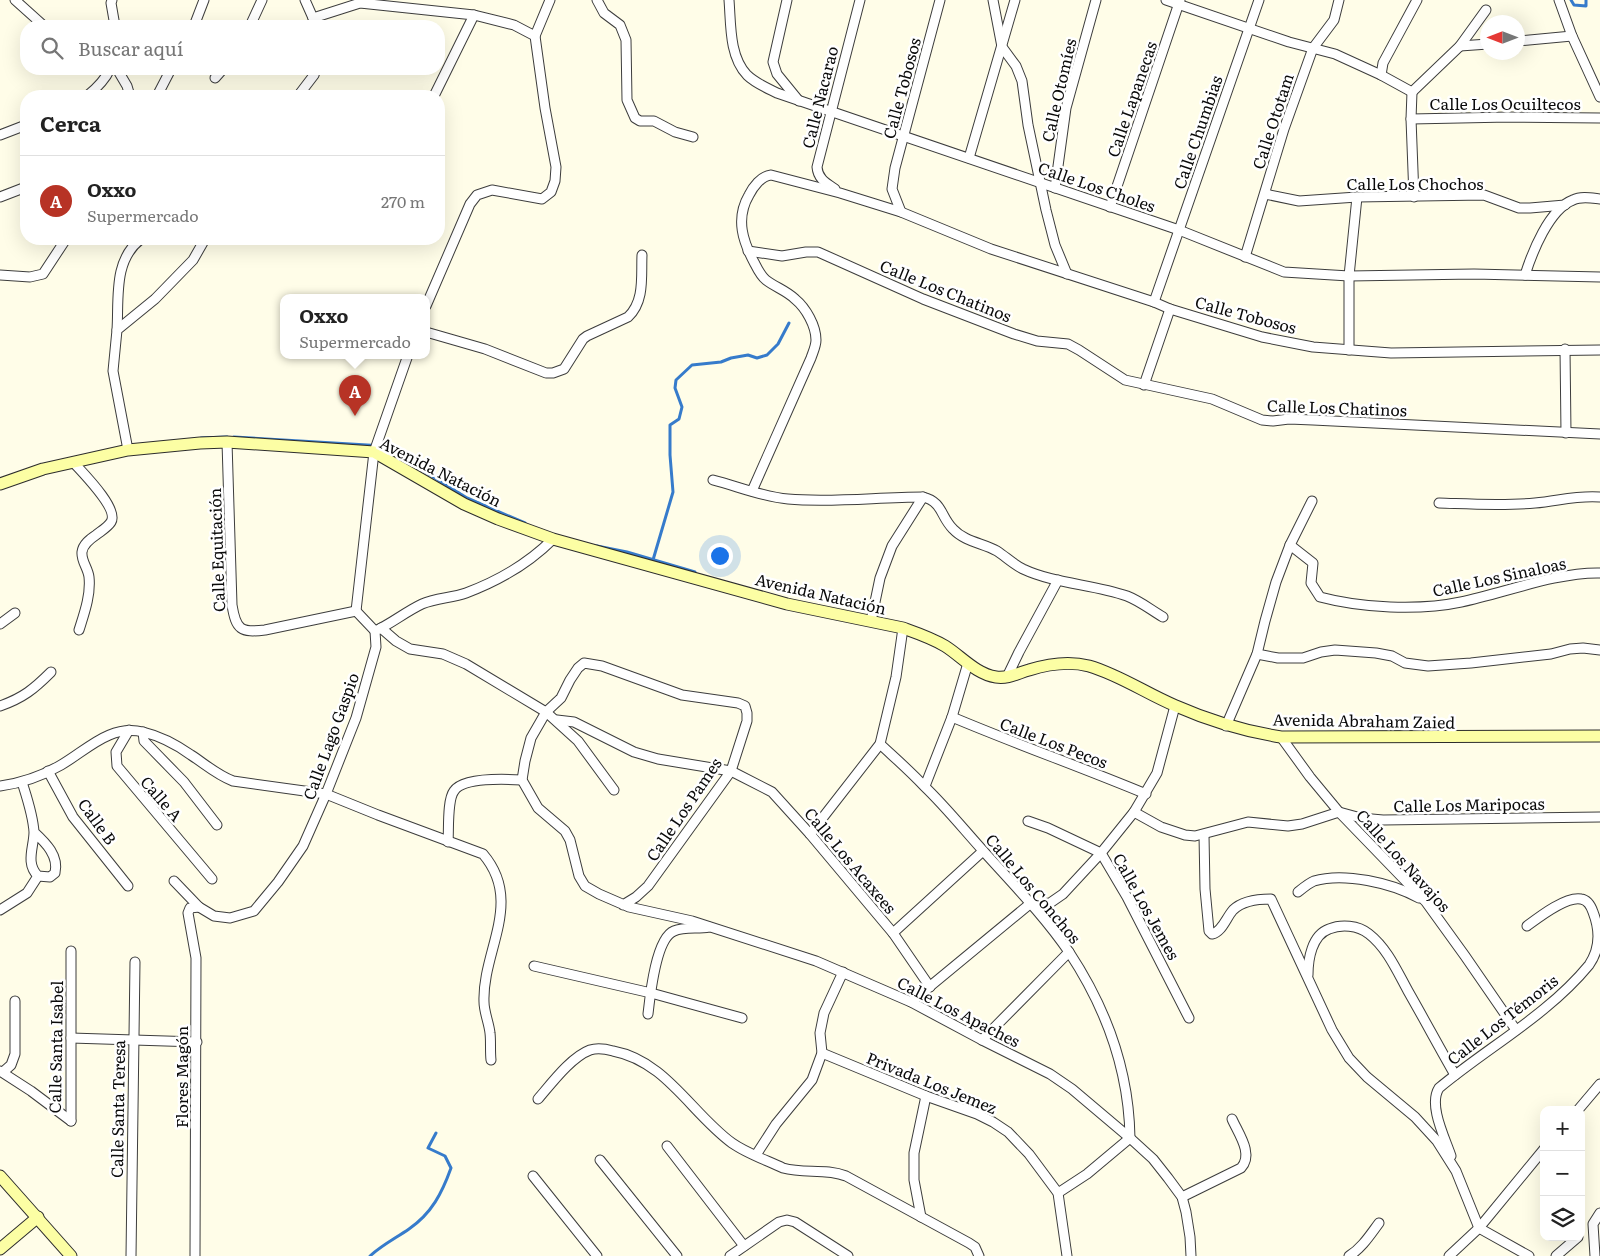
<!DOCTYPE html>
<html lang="es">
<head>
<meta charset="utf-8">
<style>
	:root { --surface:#fff; --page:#f6f6f6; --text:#222; --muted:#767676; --line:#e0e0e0; --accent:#b73325 }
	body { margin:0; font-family:Literata,serif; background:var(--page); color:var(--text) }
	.controls { position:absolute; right:15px; bottom:15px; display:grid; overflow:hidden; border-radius:10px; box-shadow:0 5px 20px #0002 }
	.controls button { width:45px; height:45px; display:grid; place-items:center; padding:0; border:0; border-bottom:1px solid var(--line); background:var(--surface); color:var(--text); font:25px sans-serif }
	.compass { position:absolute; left:1480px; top:15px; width:45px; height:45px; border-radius:50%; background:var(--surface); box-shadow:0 5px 20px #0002; rotate:270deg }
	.you { position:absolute; left:719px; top:555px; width:18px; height:18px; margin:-12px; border:4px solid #fff; border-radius:50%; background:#1a73e8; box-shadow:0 0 0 8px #1a73e833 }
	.badge { display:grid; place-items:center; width:32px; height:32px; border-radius:50%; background:var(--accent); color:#fff; font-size:16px; font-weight:700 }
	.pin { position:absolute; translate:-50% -41px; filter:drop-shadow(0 1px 2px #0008) }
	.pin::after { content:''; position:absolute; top:26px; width:18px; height:15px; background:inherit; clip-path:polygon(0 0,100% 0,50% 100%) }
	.popup { position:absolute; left:280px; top:294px; width:150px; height:65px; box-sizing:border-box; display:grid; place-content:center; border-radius:10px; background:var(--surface); filter:drop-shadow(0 1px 4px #0005); font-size:16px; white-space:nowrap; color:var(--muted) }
	.popup b { font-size:19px; color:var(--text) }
	.popup::after { content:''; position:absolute; left:50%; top:100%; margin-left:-10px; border:10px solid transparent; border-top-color:var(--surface) }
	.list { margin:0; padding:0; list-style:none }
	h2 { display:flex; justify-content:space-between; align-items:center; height:65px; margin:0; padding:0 20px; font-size:21px }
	h2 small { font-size:16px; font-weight:400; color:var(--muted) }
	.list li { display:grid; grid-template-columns:32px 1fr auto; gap:15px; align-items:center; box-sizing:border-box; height:90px; padding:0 20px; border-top:1px solid var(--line) }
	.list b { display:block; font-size:19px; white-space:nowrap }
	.list p { margin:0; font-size:16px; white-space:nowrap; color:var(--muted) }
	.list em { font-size:16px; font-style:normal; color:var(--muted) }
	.icon { flex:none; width:28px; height:28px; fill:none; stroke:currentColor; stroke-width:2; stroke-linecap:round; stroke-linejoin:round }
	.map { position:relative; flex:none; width:1600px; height:1256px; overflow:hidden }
	.search { position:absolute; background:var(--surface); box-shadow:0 5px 20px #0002; left:20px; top:20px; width:425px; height:55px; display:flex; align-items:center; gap:12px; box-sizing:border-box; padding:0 18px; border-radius:20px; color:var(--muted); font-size:19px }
	.panel { position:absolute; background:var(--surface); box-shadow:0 5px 20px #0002; left:20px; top:90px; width:425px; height:155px; border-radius:20px }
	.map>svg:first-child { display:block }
</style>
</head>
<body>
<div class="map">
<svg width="1600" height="1256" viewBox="0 0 1600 1256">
	<rect width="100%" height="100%" fill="#fffde8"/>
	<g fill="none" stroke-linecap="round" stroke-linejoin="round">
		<!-- stream -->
		<g stroke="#367bcb" stroke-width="3">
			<path d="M1571 0 1574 5 1586 6V0"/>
			<path d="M234 437 384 446 467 498 525 523"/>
			<path d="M201 438 227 437"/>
			<path d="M597 546 627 552 695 572"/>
			<path d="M653 560 673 492 670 455V425L679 419 682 407 675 388 676 380 692 365 721 362 731 358 748 355 757 358 767 355 778 344 789 323"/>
			<path d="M370 1256C382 1245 396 1238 409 1229 432 1213 442 1193 451 1168L445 1156 428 1148 436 1133"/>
		</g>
		<!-- street casing -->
		<g stroke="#3d3d3d" stroke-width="11">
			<g id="street">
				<path d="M15 0 44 26"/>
				<path d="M112 0 111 3 115 26"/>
				<path d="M305 0 313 18 321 26"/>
				<path d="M597 0 604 13 620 25 626 40 627 100 635 118 640 121H654L675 132 693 137"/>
				<path d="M729 0C731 24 729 56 747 75 755 83 767 88 777 93L1179 230 1284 272 1349 276 1474 274 1600 277"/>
				<path d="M787 0 773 62 777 74 799 101"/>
				<path d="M993 0 1002 47 1016 66 1022 81 1028 125 1046 210 1055 245 1067 274"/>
				<path d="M1166 0 1289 42 1335 54 1381 75 1412 92"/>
				<path d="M1559 0 1572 36 1600 97"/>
				<path d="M313 18 360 3 474 15 514 25 535 36 545 108 556 167 555 181 551 192 542 199 492 190 477 195 470 204 426 306"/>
				<path d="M194 26 204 0"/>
				<path d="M250 26 262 0"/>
				<path d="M535 36 550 0"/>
				<path d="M1518 41 1572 36"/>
				<path d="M1460 46 1488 44"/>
				<path d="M117 69 127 86 130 96"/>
				<path d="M1381 75 1383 63 1417 0"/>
				<path d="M215 78 223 69"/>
				<path d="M1412 92 1460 46 1486 10"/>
				<path d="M1412 92 1411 119 1414 197"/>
				<path d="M87 96C97 88 105 80 110 69"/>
				<path d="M157 96 171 69"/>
				<path d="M298 96 314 75 316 69"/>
				<path d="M434 96 474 15"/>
				<path d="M1411 119 1509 117 1600 118"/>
				<path d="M0 135 26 125"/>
				<path d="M969 158 1015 0"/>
				<path d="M1055 188 1066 108 1096 0"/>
				<path d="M835 189C826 183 818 179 817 167L860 0"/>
				<path d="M1265 194 1299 201 1357 197 1484 195 1519 208H1530L1565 205"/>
				<path d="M0 197 26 187"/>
				<path d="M1110 207 1180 0"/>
				<path d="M901 212 892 189 895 168 940 0"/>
				<path d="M748 251 782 256 806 252H818L923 299 1014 334 1037 341 1068 344 1079 350 1125 380 1212 399 1262 420 1273 421 1289 419 1313 420 1600 434"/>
				<path d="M1245 257 1284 129 1313 48 1334 20 1339 0"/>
				<path d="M0 275 30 277 43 274 66 239"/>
				<path d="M1525 275C1532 253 1549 209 1573 200 1581 196 1591 198 1600 199"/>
				<path d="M1154 302 1259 0"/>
				<path d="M117 330C119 299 113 260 141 239"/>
				<path d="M426 332 485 349 546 373H553L564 369 583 339 587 336 628 317C645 301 641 276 642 255"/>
				<path d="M1565 349 1566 433"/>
				<path d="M1349 350V276L1357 197"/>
				<path d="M1144 385 1170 309"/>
				<path d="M227 442 232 605C236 630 241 633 265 630L356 611 375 631"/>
				<path d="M128 450 113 371 117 330 155 299 193 260 205 239"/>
				<path d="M74 463C83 473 119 509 111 522 108 527 101 531 96 535 90 539 83 544 82 552 81 561 88 568 89 577 91 595 84 614 79 630"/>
				<path d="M713 480C737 486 763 497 788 499 832 503 878 497 923 497 943 502 940 516 953 529 965 542 983 543 997 551 1006 557 1013 564 1023 569 1055 584 1093 584 1127 596 1140 601 1151 610 1163 617"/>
				<path d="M752 491 811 358C813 352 816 346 816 340 816 326 806 308 795 299 787 291 775 287 766 280 761 276 758 270 755 264 743 242 735 219 749 195 753 187 761 176 771 175L840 193 901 212 991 249 1154 302 1170 309 1262 337 1313 347 1391 353 1600 350"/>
				<path d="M1439 503C1471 504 1503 506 1535 503 1558 501 1577 495 1600 497"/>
				<path d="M1290 545 1313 563 1311 583 1320 597C1361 608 1419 611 1461 602 1504 593 1557 572 1600 573"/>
				<path d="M356 611 374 452 408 355"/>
				<path d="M871 621 880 578 892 546 923 497"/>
				<path d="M0 624 15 613"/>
				<path d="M381 628 396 641 410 649 443 654 466 664 546 712 578 741 614 790"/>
				<path d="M1257 654 1278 658H1303L1321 652 1335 650 1376 653 1392 656 1405 663 1428 666 1471 663 1551 654 1570 649 1583 648 1600 650"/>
				<path d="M1007 677 1019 652 1058 580"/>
				<path d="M0 706C23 698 34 689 51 672"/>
				<path d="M952 717C1016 744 1081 767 1146 794"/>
				<path d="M557 720 574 722 634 752 658 759 731 771 772 792 810 834 893 933 930 987"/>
				<path d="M1226 726 1257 654 1265 621 1276 582 1290 545 1312 501"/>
				<path d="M129 730 116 752 117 766 212 879"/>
				<path d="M143 732 144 741 184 782 217 825"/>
				<path d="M1281 737 1310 777 1339 812 1426 902 1465 956 1516 1030"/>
				<path d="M880 744C895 758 910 771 924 786 946 807 965 831 986 854 1014 885 1045 917 1069 952 1106 1008 1129 1071 1130 1138L1087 1174 1058 1193"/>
				<path d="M48 771 73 817 128 886"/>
				<path d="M22 782C27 798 33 815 34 832 34 847 25 863 38 876L50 877 55 873C59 856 46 843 34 832"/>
				<path d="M0 786C22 783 42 776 61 765 87 750 110 724 143 732 160 736 177 745 191 755 205 764 217 775 233 781L326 794 378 815 483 854C524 902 482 951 484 1002 484 1012 489 1023 490 1033 491 1041 490 1051 491 1060"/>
				<path d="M925 786 952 717 968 663"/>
				<path d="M1134 812 1161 827 1185 835 1195 836 1248 822 1288 826 1302 824 1339 812 1361 818 1383 820 1600 817"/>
				<path d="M1028 821 1048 828 1101 853 1127 897 1189 1018"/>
				<path d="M810 834 880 744 896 677 903 628"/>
				<path d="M1204 835 1205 889 1209 931 1212 934C1222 932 1226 918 1233 910 1242 901 1259 899 1271 899L1332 1030 1349 1058 1367 1077 1415 1117 1437 1141 1456 1171 1479 1228 1529 1256"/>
				<path d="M448 842C449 830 447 800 454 791 463 777 506 779 522 780"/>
				<path d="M174 881 199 907 214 916 230 918 254 911 278 882 303 846 326 794 356 718 376 647 375 631C391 624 405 612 422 604 435 598 452 598 466 593 498 581 529 563 553 539"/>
				<path d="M1298 892C1303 888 1309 883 1314 881 1344 872 1392 883 1419 898"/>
				<path d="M623 905 636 897 648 886 731 771 747 721V713L745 706 738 703 682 695 602 666 584 663 578 668 570 680 561 698 546 712 531 738 525 761 522 780 538 808 565 831 570 840 579 876 585 886 599 894 629 907 692 921 816 961 911 1002 982 1040 1050 1074 1072 1089 1130 1138 1153 1159 1168 1178 1182 1197 1186 1212 1190 1237 1191 1256"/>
				<path d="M0 910 27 893 38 876"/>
				<path d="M893 933 983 851"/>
				<path d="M534 966 651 993 742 1018"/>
				<path d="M1308 975C1308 959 1312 935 1329 929 1341 924 1358 925 1369 934 1387 948 1397 971 1408 991 1424 1019 1439 1047 1455 1075"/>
				<path d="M911 1002 1031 903 1040 904 1050 903 1063 894 1101 853 1134 812 1157 773 1175 706"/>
				<path d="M648 1014C650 996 656 938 674 931 684 927 698 929 709 927"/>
				<path d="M71 1038 197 1042"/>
				<path d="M982 1040 1069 952"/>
				<path d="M822 1053 926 1096 977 1114 993 1122 1008 1132 1029 1154 1058 1193 1067 1256"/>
				<path d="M0 1071 31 1091 71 1121"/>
				<path d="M3 1072 11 1065 15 1054V1001"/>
				<path d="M538 1099C551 1084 571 1057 590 1050 596 1048 606 1049 613 1051 666 1061 691 1113 732 1143 746 1153 766 1160 783 1168 804 1174 825 1168 846 1176L969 1243 975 1247 979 1256"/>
				<path d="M1578 1110 1600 1084"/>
				<path d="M71 1121V951"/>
				<path d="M667 1146 744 1246"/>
				<path d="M756 1155 776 1124 812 1080 822 1053 820 1033 824 1013 843 972"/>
				<path d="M1451 1156C1445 1138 1428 1105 1439 1088 1488 1047 1548 1015 1589 965 1600 949 1600 930 1593 912 1591 906 1588 900 1581 899 1566 896 1539 917 1527 926"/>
				<path d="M600 1160 677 1256"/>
				<path d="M533 1176 597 1256"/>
				<path d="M1182 1197 1241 1168C1254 1154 1238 1133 1232 1119"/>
				<path d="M921 1217 914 1180V1153L926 1096"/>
				<path d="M131 1256 135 962"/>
				<path d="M195 1256 196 958 188 913 190 908 199 907"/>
				<path d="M730 1256 779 1222 787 1220 795 1222 848 1256"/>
				<path d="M1349 1256C1362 1248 1370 1235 1379 1223"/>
				<path d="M1449 1256 1479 1228 1544 1149"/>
				<path d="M1556 1256 1578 1237"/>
				<path d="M1595 1256 1593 1224 1600 1213"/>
			</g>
		</g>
		<!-- secondary casing -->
		<g stroke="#2c2c2c" stroke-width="13">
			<g id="secondary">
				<path d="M0 484 43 469 128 450 200 443 227 442 374 452 464 504 498 519 553 539 787 604 903 628C917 633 932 638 945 646 961 656 976 674 996 677 1008 679 1018 673 1029 670 1048 664 1070 661 1089 666 1120 675 1147 694 1176 706 1210 721 1244 731 1281 737L1600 736"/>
				<path d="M0 1176 71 1256"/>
				<path d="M0 1249 38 1217"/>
			</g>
		</g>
		<!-- street -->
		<use href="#street" stroke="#fff" stroke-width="9"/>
		<!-- secondary -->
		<use href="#secondary" stroke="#fcfea4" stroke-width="11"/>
	</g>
	<g text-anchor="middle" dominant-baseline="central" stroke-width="5" stroke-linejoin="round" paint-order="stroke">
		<!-- street labels -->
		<g font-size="16" fill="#0a0a0a" stroke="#fff">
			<text transform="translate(901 88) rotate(-75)">Calle Tobosos</text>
			<text transform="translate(1058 90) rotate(-77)">Calle Otomíes</text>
			<text transform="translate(819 97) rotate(-76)">Calle Nacarao</text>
			<text transform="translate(1131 99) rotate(-71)">Calle Lapanecas</text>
			<text x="1505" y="103">Calle Los Ocuiltecos</text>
			<text transform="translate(1272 121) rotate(-72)">Calle Ototam</text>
			<text transform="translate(1197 132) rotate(-71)">Calle Chumbias</text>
			<text x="1415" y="183">Calle Los Chochos</text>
			<text transform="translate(1097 186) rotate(19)">Calle Los Choles</text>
			<text transform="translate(946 290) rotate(22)">Calle Los Chatinos</text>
			<text transform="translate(1246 314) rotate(15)">Calle Tobosos</text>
			<text transform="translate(1337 407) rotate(2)">Calle Los Chatinos</text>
			<text transform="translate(441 471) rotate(27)">Avenida Natación</text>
			<text transform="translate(216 550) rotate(-92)">Calle Equitación</text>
			<text transform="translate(1499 576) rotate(-12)">Calle Los Sinaloas</text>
			<text transform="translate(821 593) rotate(13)">Avenida Natación</text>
			<text transform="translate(1364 720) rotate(1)">Avenida Abraham Zaied</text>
			<text transform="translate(330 736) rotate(-70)">Calle Lago Gaspio</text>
			<text transform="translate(1054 742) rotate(21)">Calle Los Pecos</text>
			<text transform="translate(162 798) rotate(49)">Calle A</text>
			<text transform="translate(1469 804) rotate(-1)">Calle Los Maripocas</text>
			<text transform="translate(683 809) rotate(-56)">Calle Los Pames</text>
			<text transform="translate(98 821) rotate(54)">Calle B</text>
			<text transform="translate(851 860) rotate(50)">Calle Los Acaxees</text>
			<text transform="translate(1404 860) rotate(48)">Calle Los Navajos</text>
			<text transform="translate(1034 888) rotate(50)">Calle Los Conchos</text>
			<text transform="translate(1147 906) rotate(61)">Calle Los Jemes</text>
			<text transform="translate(959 1011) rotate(27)">Calle Los Apaches</text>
			<text transform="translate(1502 1019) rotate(-38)">Calle Los Témoris</text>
			<text transform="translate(55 1047) rotate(-89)">Calle Santa Isabel</text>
			<text transform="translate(181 1077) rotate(-90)">Flores Magón</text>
			<text transform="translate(932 1082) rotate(22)">Privada Los Jemez</text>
			<text transform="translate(117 1109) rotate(-89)">Calle Santa Teresa</text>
		</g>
	</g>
</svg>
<div class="controls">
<button>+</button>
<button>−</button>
<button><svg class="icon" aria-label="layers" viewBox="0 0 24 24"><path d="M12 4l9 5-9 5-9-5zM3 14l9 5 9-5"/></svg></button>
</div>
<svg class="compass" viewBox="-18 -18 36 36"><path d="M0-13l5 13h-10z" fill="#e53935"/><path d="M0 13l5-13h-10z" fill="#767676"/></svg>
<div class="you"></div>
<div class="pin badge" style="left:355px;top:416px">A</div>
<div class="popup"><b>Oxxo</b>Supermercado</div>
<div class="search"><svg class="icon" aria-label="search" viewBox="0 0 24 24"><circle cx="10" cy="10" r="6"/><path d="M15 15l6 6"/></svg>Buscar aquí</div>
<section class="panel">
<h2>Cerca<small></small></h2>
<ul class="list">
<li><span class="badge">A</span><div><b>Oxxo</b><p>Supermercado</p></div><em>270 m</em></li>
</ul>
</section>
</div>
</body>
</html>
